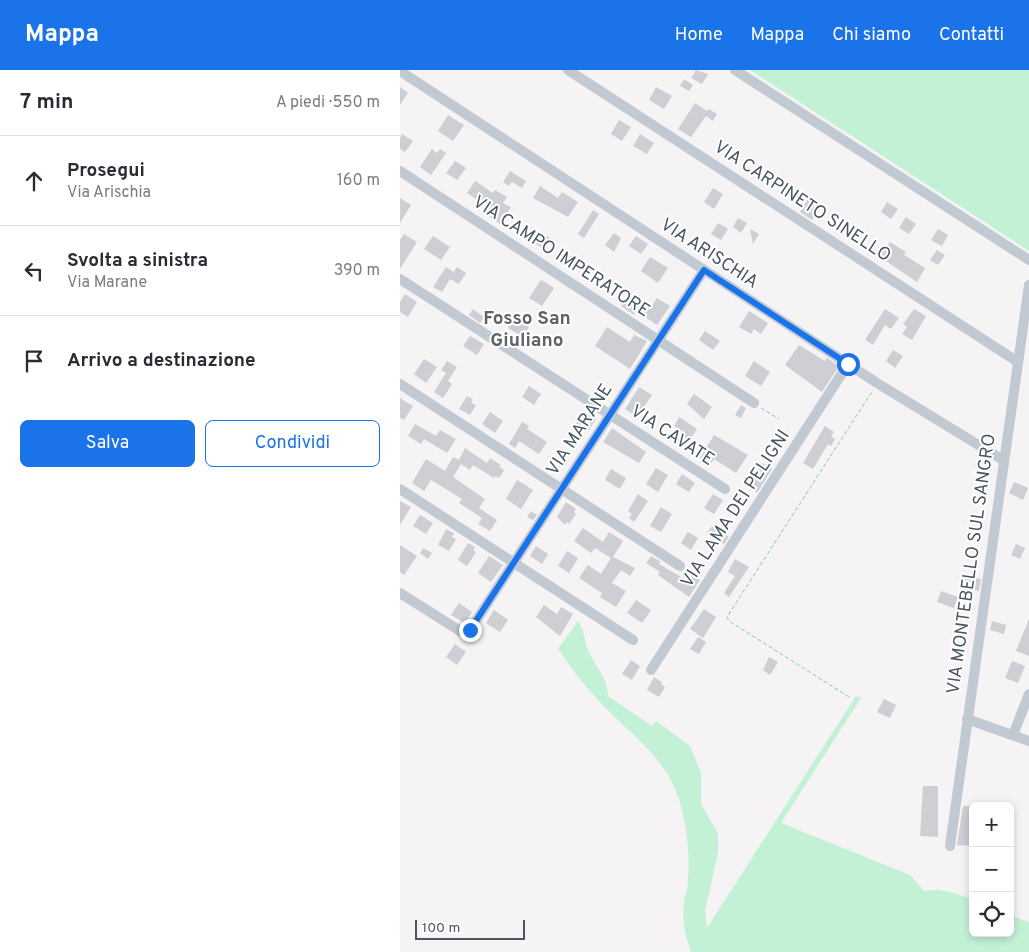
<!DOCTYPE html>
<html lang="it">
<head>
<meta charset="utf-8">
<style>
	:root { --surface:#fff; --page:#f2f2f3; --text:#2b2b33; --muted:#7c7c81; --line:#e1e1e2; --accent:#1a73e8 }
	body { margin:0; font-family:Overpass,sans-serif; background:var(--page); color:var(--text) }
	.controls { position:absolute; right:15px; bottom:15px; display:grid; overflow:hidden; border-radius:8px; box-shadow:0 2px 8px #0003 }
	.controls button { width:45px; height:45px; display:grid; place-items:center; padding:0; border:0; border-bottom:1px solid var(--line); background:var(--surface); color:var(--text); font:25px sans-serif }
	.scale { position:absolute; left:15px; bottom:12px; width:110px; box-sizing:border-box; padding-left:5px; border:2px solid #4a5661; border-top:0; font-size:14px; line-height:18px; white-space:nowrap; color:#4a5661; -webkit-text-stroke:4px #fff; paint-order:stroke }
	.stop { position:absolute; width:15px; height:15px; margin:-11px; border:4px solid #1a73e8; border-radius:50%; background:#fff }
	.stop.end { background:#1a73e8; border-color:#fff; box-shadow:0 1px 5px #0008 }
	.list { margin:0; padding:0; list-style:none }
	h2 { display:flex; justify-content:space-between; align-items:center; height:65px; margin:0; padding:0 20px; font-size:21px }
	h2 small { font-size:16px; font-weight:400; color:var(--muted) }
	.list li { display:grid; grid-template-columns:32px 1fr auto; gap:15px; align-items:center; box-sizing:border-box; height:90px; padding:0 20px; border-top:1px solid var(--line) }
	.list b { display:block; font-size:19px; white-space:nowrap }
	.list p { margin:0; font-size:16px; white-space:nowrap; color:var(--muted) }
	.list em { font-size:16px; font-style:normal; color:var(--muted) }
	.actions { display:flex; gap:10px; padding:15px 20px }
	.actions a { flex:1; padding:11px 0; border:1px solid var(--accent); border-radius:8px; text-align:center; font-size:18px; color:var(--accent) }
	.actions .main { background:var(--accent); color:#fff }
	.icon { flex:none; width:28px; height:28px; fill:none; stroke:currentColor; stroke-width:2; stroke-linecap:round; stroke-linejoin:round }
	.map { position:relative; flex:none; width:629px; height:882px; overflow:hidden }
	header { display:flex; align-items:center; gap:30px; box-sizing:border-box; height:70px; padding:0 25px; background:var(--accent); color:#fff }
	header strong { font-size:24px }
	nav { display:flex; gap:28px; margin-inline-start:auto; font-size:18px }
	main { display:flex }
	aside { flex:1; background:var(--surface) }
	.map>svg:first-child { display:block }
</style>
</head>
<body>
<header>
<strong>Mappa</strong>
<nav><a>Home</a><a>Mappa</a><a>Chi siamo</a><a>Contatti</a></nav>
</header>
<main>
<aside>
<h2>7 min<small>A piedi · 550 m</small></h2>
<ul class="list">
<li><svg class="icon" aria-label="ahead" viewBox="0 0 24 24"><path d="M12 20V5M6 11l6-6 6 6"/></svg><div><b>Prosegui</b><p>Via Arischia</p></div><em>160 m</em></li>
<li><svg class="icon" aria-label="left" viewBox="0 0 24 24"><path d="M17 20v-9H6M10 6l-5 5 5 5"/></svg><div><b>Svolta a sinistra</b><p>Via Marane</p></div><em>390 m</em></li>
<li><svg class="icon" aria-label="arrive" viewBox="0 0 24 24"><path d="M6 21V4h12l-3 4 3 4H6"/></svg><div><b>Arrivo a destinazione</b></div></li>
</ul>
<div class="actions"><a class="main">Salva</a><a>Condividi</a></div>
</aside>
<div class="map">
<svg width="629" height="882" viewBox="0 0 629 882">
	<rect width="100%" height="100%" fill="#f5f3f3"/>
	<!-- green -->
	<g fill="#c3f1d5">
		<path d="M350 0H629V181Z"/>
		<path d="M178 551C185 561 184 570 188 580 195 597 208 607 208 626L252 656 256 651 290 676 301 703V734L318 763V783L305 841 307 858 456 626 461 628 381 753 510 805 524 821C542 818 556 823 573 830V863H610V845L629 852V882H291C285 866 282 851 284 834 284 826 288 819 288 811 290 784 287 755 279 729 264 684 228 663 198 630 183 614 170 597 158 579Z"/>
	</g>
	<!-- building -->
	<g fill="#cdcfd5">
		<path d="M296 0 308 4 302 14 291 8Z"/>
		<path d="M284 9 293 15 289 21 280 16Z"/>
		<path d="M0 17 8 23 0 35Z"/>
		<path d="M256 17 272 26 264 39 249 30Z"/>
		<path d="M295 33 307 41 309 39 317 44 313 51 306 46 291 67 278 59Z"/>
		<path d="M48 45 64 55 53 71 38 61Z"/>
		<path d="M219 50 231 57 222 71 211 64Z"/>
		<path d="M2 64 13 71 5 82 0 79V68Z"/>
		<path d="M240 64 254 73 247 84 233 76Z"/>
		<path d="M32 79 37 83 40 79 46 83 31 105 20 97Z"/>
		<path d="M55 91 66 98 57 110 46 103Z"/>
		<path d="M110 101 126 111 122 118 112 112 109 116 103 112Z"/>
		<path d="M75 111 93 123 95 120 107 127 103 133 111 137 100 154 90 147 92 143 84 138 85 135 67 123Z"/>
		<path d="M140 116 158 128 162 122 178 132 168 147 133 128Z"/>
		<path d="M313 118 323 124 314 139 304 132Z"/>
		<path d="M0 128 11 135 0 153Z"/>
		<path d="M408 129 414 132 412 136 419 140 412 150 400 142Z"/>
		<path d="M487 132 498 139 491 149 481 142Z"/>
		<path d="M193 140 199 144 184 168 178 164Z"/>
		<path d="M506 147 516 154 509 164 499 158Z"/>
		<path d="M338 148 347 153 341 163 333 157Z"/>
		<path d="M318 153 328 159 321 170 311 164Z"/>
		<path d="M350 159 359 164 353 174Z"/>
		<path d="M538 159 548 165 542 176 531 170Z"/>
		<path d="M137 160 150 168 143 179 130 170Z"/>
		<path d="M214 163 221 168 214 182 205 175Z"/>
		<path d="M4 164 17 172 0 199V170Z"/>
		<path d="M33 166 50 177 41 190 24 179Z"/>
		<path d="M236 166 248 174 241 184 229 176Z"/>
		<path d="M490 172 506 182 504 185 525 198 517 212 480 187Z"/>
		<path d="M537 180 545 185 538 195 530 190Z"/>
		<path d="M250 187 268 198 258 213 241 201Z"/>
		<path d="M46 197 54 202 57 197 66 203 59 214 50 209 42 222 33 217Z"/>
		<path d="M141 210 154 218 142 236 129 228Z"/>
		<path d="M5 224 17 232 8 247 0 242V232Z"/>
		<path d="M228 225 250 239 257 228 270 236 257 255 236 241 234 245 221 236Z"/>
		<path d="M73 239 84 247 80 253 69 245Z"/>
		<path d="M485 239 499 248 491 259 485 255 473 275 465 270Z"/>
		<path d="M514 239 526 246 512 270 502 264 507 257 503 254Z"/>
		<path d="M349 241 368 253 361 264 354 259 351 264 339 257Z"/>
		<path d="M114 248 129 257 123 267 108 258Z"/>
		<path d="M207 257 230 272 234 265 247 271 230 299 195 276Z"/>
		<path d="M305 261 320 271 313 280 299 270Z"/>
		<path d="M70 266 84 274 77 285 63 276Z"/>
		<path d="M399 275 425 291 427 288 439 296 422 322 385 295Z"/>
		<path d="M493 280 503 286 495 298 486 291Z"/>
		<path d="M24 289 37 297 26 313 14 304Z"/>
		<path d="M47 291 57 297 48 311 52 314 43 328 34 322 46 303 41 300Z"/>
		<path d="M354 291 370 302 361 316 345 306Z"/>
		<path d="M129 316 141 324 134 335 122 327Z"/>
		<path d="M239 317 252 325 237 347 225 339Z"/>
		<path d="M294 324 312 337 304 349 287 334Z"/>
		<path d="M67 326 73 329 71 333 76 335 70 345 59 339Z"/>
		<path d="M0 328 13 336 4 350 0 348Z"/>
		<path d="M341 335 346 338 341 348 335 345Z"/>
		<path d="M182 341 196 349 189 360 184 357 182 360 175 356Z"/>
		<path d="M90 342 103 351 95 363 82 354Z"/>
		<path d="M279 347 297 359 285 377 273 369 279 359 274 356Z"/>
		<path d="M122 352 129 356 127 359 147 372 139 384 119 371 115 378 109 374Z"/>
		<path d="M15 354 36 366 40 360 56 369 47 383 24 369 21 374 8 366Z"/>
		<path d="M425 356 434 362 431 366 435 369 431 376 428 374 413 399 403 393Z"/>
		<path d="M212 358 246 382 239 393 203 372Z"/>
		<path d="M314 365 348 385 336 403 314 389 310 395 300 388Z"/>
		<path d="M65 378 87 393 90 388 101 395 99 397 104 400 99 408 95 406 94 408 73 395 70 400 61 394 53 407 85 429 79 438 97 450 90 461 78 454 82 448 59 433 62 429 31 410 24 421 12 413 26 389 45 401 53 387 59 390Z"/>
		<path d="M362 393 372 399 357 423 347 417Z"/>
		<path d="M256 398 268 405 258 422 246 414Z"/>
		<path d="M211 399 226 408 220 419 205 410Z"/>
		<path d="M282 404 295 413 289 422 276 414Z"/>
		<path d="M117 410 133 420 121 439 106 429Z"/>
		<path d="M614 412 628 418 623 430 609 423Z"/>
		<path d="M238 424 248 431 234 452 229 448 232 444 228 441Z"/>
		<path d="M313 424 323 430 314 444 304 438Z"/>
		<path d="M0 431 11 437 0 455Z"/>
		<path d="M166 432 176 439 174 442 176 444 169 454 167 452 165 455 157 447Z"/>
		<path d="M261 437 272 444 261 462 250 456Z"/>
		<path d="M131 441 137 445 133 450 127 447Z"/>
		<path d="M20 445 33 453 26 464 13 456Z"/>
		<path d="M312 456 329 467 324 474 307 463Z"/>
		<path d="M183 458 203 472 209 462 223 471 213 487 235 498 230 506 221 500 212 513 226 521 216 537 200 527 202 523 179 508 188 495 201 504 211 488 195 478 191 483 174 471Z"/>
		<path d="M46 459 54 463 52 467 56 469 49 481 38 475Z"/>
		<path d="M288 462 298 468 291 480 281 473Z"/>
		<path d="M68 473 75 477 73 480 76 482 67 496 58 490Z"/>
		<path d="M616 474 625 478 620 489 611 485Z"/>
		<path d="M0 475 17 486 4 505 0 502Z"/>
		<path d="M136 476 148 484 142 494 130 486Z"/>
		<path d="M23 478 32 483 28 489 20 483Z"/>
		<path d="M167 481 178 488 169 503 158 496Z"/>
		<path d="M89 486 103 495 91 512 78 503Z"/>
		<path d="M251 486 261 492 259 494 283 508 287 502 300 510 289 527 258 505 260 502 246 493Z"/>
		<path d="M335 489 349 497 329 527 324 523 335 506 328 502Z"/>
		<path d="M563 505 581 509 579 521 564 518 565 515 562 514Z"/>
		<path d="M541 521 558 527 554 538 537 532Z"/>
		<path d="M236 530 251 540 242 553 227 543Z"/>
		<path d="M59 533 72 542 65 553 51 545Z"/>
		<path d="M144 535 157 544 161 537 173 544 160 566 136 547Z"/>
		<path d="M304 539 316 547 303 568 290 559Z"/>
		<path d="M94 540 108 550 100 562 86 553Z"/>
		<path d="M629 549V586L616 581Z"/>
		<path d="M592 551 606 555 604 564 590 560Z"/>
		<path d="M298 567 306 572 299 584 290 579Z"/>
		<path d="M55 574 66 582 57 595 46 587Z"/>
		<path d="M369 587 378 592 370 605 363 600Z"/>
		<path d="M231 590 240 596 232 610 222 604Z"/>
		<path d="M612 591 625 596 618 613 605 608Z"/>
		<path d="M254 607 262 612 261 614 265 617 259 627 247 620Z"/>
		<path d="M484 629 496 635 490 648 477 642Z"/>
		<path d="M523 716H538V767L520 766Z"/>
		<path d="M563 736H573L572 776 557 775Z"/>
	</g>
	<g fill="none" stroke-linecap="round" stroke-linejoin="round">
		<!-- path -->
		<g stroke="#7ad0a6" stroke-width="1" stroke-dasharray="4 2.5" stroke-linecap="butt">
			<path d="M361 338 379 349"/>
			<path d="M449 627 329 551 327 547 473 320"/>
		</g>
		<!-- minor -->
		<g stroke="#c1cad2" stroke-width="10">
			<path d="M168 0 618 292"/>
			<path d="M335 0 629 190"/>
			<path d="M0 1 477 313 603 390"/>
			<path d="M0 101 354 333"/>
			<path d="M0 209 325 419"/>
			<path d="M0 314 280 496"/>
			<path d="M0 419 233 570"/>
			<path d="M0 523 60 561 70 560 304 200"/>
			<path d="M251 600 448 294"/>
			<path d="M567 649 629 671"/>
			<path d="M613 665 629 624"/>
			<path d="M550 776 629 215"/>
		</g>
	</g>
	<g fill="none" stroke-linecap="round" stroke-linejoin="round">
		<!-- route -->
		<path stroke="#1a73e8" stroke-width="6" d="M70 560 304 200 448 294"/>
	</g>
	<g text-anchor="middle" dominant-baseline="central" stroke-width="4" stroke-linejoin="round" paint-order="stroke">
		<!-- street labels -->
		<g font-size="18" fill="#4a5661" stroke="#fff">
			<text transform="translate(402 132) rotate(33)">VIA CARPINETO SINELLO</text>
			<text transform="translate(309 184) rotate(33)">VIA ARISCHIA</text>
			<text transform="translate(161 187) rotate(33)">VIA CAMPO IMPERATORE</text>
			<text transform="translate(180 360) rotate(-57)">VIA MARANE</text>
			<text transform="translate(272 366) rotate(33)">VIA CAVATE</text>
			<text transform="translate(336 439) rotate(-57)">VIA LAMA DEI PELIGNI</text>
			<text transform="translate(572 494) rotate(-82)">VIA MONTEBELLO SUL SANGRO</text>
		</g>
		<!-- neighbourhood labels -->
		<g font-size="19" font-weight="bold" fill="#5f6368" stroke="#fff">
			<text x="127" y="249">Fosso San<tspan x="127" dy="22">Giuliano</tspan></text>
		</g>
	</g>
</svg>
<div class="controls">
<button>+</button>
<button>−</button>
<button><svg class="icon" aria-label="locate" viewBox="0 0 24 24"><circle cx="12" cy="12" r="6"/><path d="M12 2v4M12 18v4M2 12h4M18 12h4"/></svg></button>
</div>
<div class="scale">100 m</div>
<div class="stop" style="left:448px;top:294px"></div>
<div class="stop end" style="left:70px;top:560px"></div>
</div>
</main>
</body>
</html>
